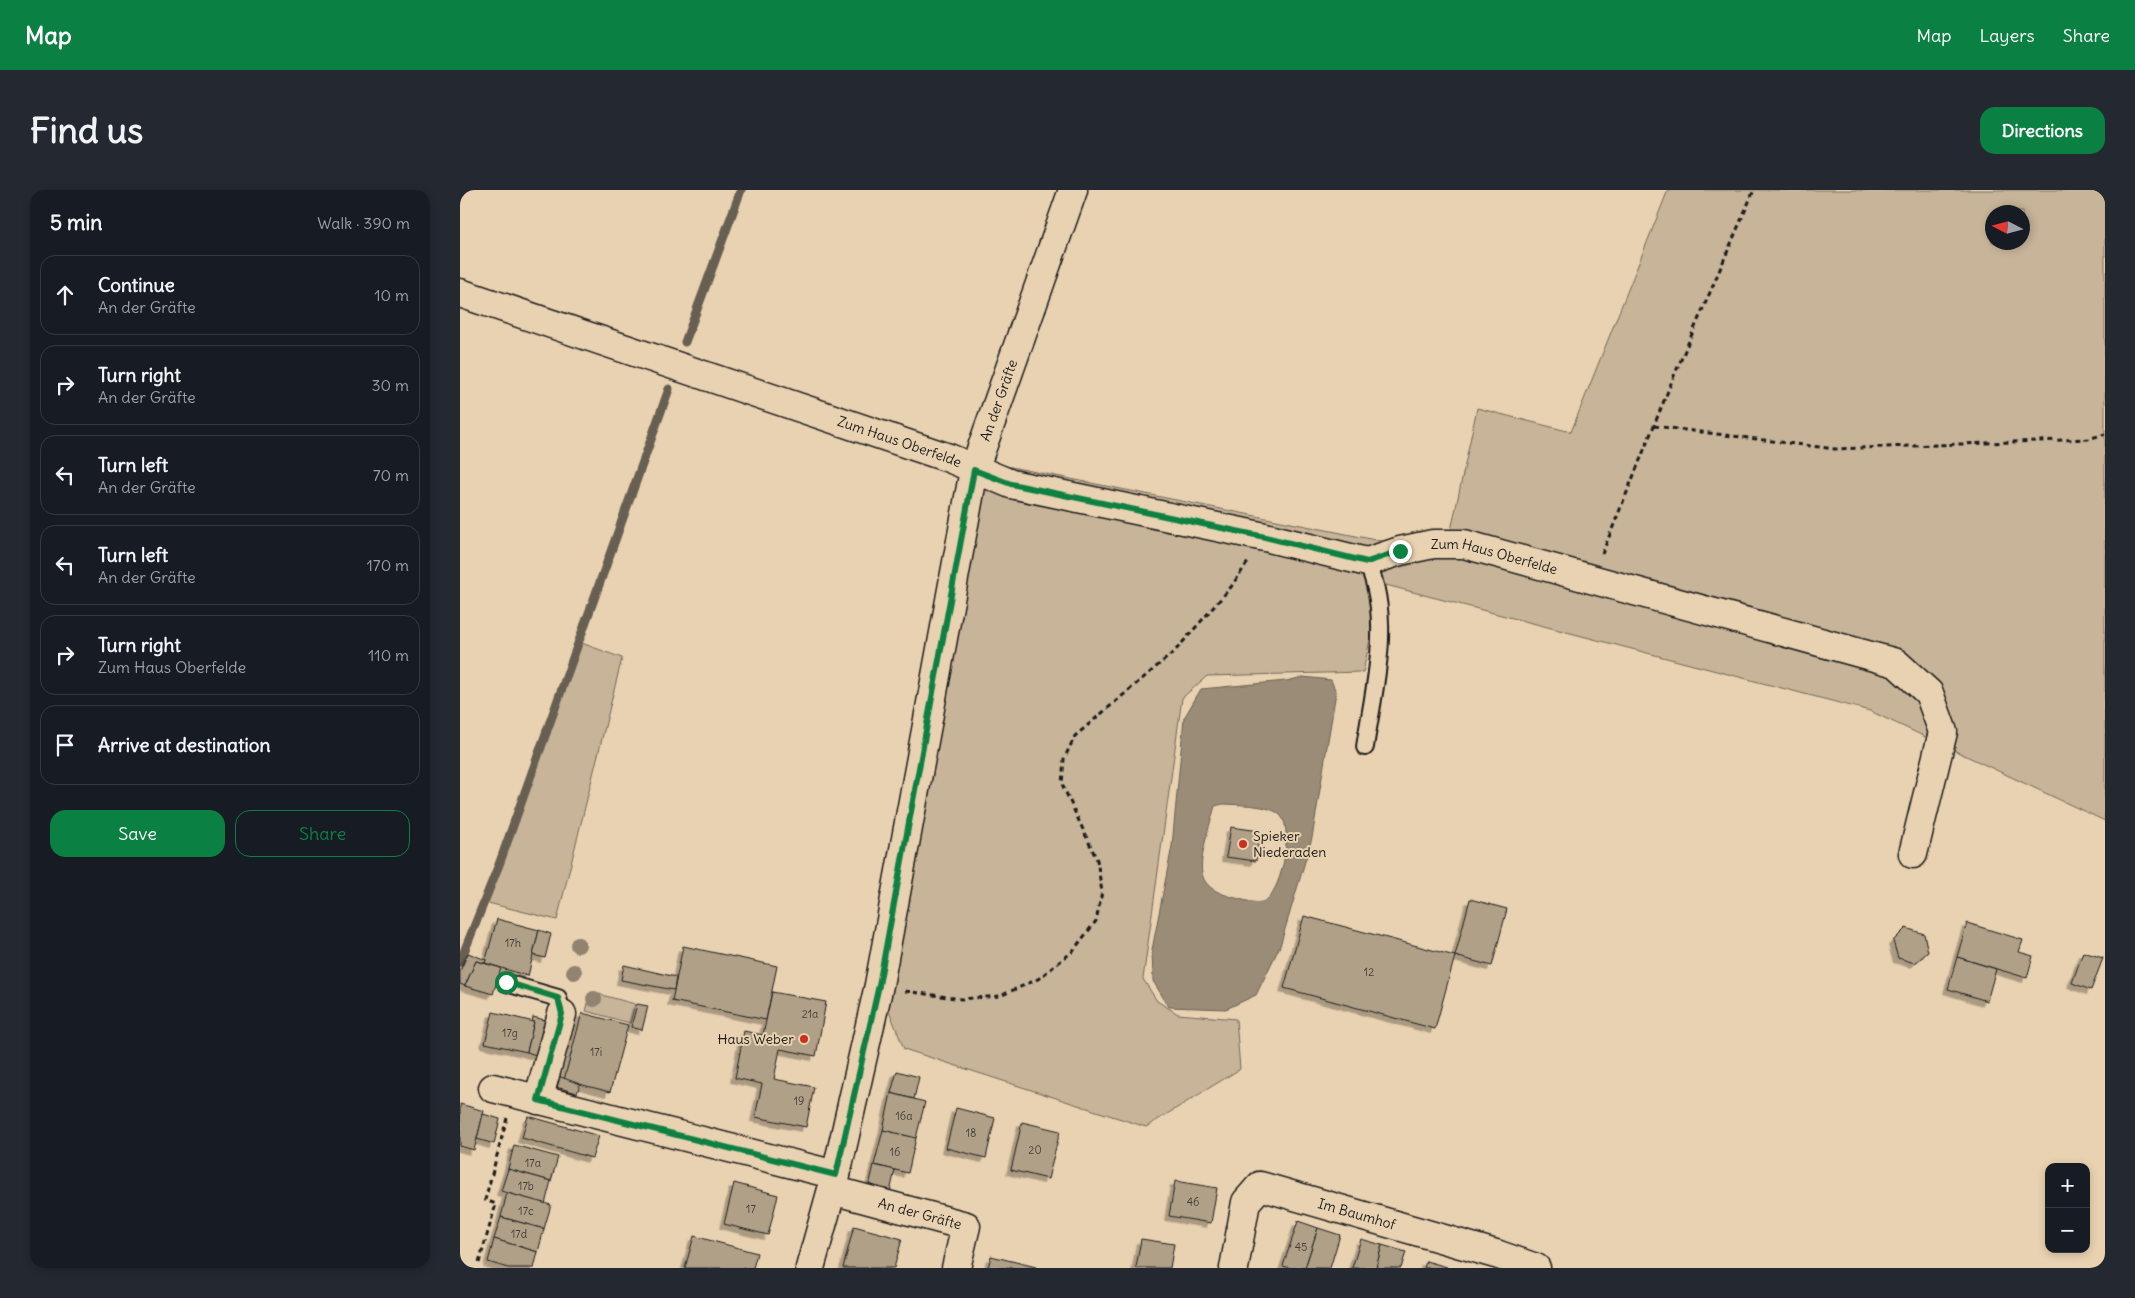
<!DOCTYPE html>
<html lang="en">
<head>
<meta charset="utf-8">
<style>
	:root { --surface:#171b24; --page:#242831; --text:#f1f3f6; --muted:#9ea1a6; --line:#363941; --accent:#0b8043 }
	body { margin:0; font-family:Delius,sans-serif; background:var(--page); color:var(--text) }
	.controls { position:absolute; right:15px; bottom:15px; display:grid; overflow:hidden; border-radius:10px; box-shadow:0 2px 8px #0003 }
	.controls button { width:45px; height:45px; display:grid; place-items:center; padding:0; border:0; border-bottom:1px solid var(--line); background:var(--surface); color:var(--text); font:25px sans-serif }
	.compass { position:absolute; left:1525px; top:15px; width:45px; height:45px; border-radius:50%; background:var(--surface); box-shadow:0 2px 8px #0003; rotate:276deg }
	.stop { position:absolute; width:15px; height:15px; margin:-11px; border:4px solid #0b8043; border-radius:50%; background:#fff }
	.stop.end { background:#0b8043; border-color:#fff; box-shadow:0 1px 5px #0008 }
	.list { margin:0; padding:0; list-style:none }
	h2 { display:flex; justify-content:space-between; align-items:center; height:65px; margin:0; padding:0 20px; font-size:21px }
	h2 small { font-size:16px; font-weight:400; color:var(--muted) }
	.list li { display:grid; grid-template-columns:32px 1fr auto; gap:15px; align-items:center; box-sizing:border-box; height:80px; margin:0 10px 10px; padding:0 10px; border:1px solid var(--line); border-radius:15px }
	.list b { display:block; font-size:19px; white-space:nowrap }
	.list p { margin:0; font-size:16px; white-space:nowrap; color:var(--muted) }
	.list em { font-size:16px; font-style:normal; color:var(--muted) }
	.actions { display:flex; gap:10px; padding:15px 20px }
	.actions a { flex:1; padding:11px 0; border:1px solid var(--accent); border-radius:15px; text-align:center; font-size:18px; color:var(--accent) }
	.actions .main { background:var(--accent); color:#fff }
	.icon { flex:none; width:28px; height:28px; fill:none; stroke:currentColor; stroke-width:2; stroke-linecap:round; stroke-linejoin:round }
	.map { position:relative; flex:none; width:1645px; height:1078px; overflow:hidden; border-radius:15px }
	header { display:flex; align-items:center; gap:30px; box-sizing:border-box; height:70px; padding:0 25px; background:var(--accent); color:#fff }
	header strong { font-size:24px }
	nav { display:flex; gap:28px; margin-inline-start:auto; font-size:18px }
	.intro { display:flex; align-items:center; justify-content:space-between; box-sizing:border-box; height:120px; padding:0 30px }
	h1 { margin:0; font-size:35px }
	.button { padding:12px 22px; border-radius:15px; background:var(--accent); color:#fff; font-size:18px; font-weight:700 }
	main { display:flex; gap:30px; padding:0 30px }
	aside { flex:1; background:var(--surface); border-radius:15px; box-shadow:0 2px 8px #0003 }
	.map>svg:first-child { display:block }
</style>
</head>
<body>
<header>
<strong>Map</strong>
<nav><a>Map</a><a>Layers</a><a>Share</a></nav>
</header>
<div class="intro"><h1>Find us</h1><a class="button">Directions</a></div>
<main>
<aside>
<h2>5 min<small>Walk · 390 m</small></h2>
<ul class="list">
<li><svg class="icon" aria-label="ahead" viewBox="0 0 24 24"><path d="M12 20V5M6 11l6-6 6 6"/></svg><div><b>Continue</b><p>An der Gräfte</p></div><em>10 m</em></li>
<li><svg class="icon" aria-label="right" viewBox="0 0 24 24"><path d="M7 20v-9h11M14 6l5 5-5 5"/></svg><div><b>Turn right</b><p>An der Gräfte</p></div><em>30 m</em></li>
<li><svg class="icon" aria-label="left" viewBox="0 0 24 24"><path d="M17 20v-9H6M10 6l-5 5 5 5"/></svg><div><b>Turn left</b><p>An der Gräfte</p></div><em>70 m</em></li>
<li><svg class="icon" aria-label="left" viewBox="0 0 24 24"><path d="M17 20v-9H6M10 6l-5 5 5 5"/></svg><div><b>Turn left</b><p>An der Gräfte</p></div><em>170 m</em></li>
<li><svg class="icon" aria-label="right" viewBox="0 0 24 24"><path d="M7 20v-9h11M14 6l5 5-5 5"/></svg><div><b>Turn right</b><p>Zum Haus Oberfelde</p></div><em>110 m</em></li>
<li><svg class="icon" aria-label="arrive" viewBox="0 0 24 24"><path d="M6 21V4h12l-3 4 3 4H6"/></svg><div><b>Arrive at destination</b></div></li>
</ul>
<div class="actions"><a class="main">Save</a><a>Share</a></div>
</aside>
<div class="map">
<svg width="1645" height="1078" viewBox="0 0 1645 1078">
	<defs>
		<filter id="shadow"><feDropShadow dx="-4.5" dy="4.5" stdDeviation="0" flood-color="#0004"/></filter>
	</defs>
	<rect width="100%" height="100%" fill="#e9d2b1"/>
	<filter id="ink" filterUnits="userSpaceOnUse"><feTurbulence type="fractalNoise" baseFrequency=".02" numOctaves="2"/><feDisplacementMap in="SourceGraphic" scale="10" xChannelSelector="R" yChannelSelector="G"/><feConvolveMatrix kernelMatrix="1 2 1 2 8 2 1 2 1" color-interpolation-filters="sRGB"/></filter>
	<g filter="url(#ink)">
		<!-- green -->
		<g fill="#c7b499" stroke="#72685a" fill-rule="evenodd">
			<path d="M1208 0H1645V631L1410 521 922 394 903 482 747 486 722 508 683 789 697 811 718 824 776 829 780 879 686 937 444 859 419 795 521 271 986 364 1017 218 1111 242ZM1532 22H1562V52H1532Z"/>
			<path d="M119 452 162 468 97 730 24 712Z"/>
			<path d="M131 802 175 814 170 833 126 821Z"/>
		</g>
		<!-- water -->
		<path fill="#9b8c78" stroke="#685f53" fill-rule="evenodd" d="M843 487 871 490 876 502 852 648 820 756 796 805 766 819 709 817 693 791 692 760 712 656 724 528 741 499 826 491ZM763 614C778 615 811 614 821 626 834 640 821 707 802 712 793 714 781 709 772 707 741 698 738 686 744 657 747 643 751 630 755 616Z"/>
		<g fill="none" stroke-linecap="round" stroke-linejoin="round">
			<!-- stream -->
			<g stroke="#685f53" stroke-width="9">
				<path d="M225 152 281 0"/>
				<path d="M0 772 40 672 209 199"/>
			</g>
		</g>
		<!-- building -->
		<g fill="#b0a088" stroke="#1c1c1c" filter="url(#shadow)">
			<path d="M771 637 800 641 796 671 766 667Z"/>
			<path d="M1010 709 1047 719 1032 776 995 766Z"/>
			<path d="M844 726 995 766 975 839 824 798Z"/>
			<path d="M37 729 79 740 68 786 25 773Z"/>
			<path d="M1507 733 1563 750 1559 762 1573 766 1567 788 1497 767Z"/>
			<path d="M1446 738 1464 744 1468 762 1455 773 1438 768 1433 751Z"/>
			<path d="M79 740 91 744 85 768 73 765Z"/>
			<path d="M223 756 317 776 306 830 212 811Z"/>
			<path d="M1623 762 1643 768 1631 800 1612 793Z"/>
			<path d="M8 763 26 770 25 773 16 771 5 796 0 794V781Z"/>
			<path d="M1497 767 1536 779 1527 811 1488 799Z"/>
			<path d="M16 771 41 778 33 804 5 796Z"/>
			<path d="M164 775 216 787 214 800 161 790Z"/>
			<path d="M312 802 366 812 356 866 320 859 314 889 354 897 346 937 295 927 302 894 275 888 284 841 303 845Z"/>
			<path d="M177 814 188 816 182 840 171 837Z"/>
			<path d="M33 822 74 832 67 862 25 853Z"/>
			<path d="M122 823 168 835 150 902 104 890Z"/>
			<path d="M73 827 89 831 79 866 67 862 74 832H72Z"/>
			<path d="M437 881 459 887 454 909 431 903Z"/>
			<path d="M98 886 120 894 117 903 96 897Z"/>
			<path d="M431 903 465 912 456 948 423 940Z"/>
			<path d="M0 914 24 921 14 960 0 956Z"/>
			<path d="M496 918 535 928 526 968 486 958Z"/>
			<path d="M23 924 40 929 34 954 17 949Z"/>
			<path d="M68 926 139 946 132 968 62 948Z"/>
			<path d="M562 932 600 941 588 989 551 980Z"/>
			<path d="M423 940 456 948 448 983 414 975Z"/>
			<path d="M54 955 98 967 91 991 48 979Z"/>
			<path d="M414 975 435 980 430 1002 409 996Z"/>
			<path d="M48 979 91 991 85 1014 41 1001Z"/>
			<path d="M715 991 757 998 751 1033 709 1026Z"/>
			<path d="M274 993 318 1005 308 1045 264 1034Z"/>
			<path d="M47 1003 91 1015 84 1039 41 1027Z"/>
			<path d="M41 1027 84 1039 78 1062 34 1049Z"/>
			<path d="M838 1031 858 1038 845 1078H831L823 1076Z"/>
			<path d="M394 1036 442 1049 434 1078H383Z"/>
			<path d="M858 1038 880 1045 870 1078H845Z"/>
			<path d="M234 1046 297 1063 293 1078H225Z"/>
			<path d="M34 1049 78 1062 74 1078H48L28 1072Z"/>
			<path d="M681 1049 714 1054 710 1078H676Z"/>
			<path d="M901 1049 922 1055 916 1078H892Z"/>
			<path d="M922 1055 946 1062 941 1078H916Z"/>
			<path d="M531 1066 576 1077 575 1078H528Z"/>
			<path d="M966 1071 987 1077 986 1078H964Z"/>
		</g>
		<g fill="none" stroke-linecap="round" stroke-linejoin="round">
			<!-- service casing -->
			<g stroke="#1c1c1c" stroke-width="20">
				<g id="service">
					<path d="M905 557C914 497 933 430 907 372"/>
					<path d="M46 793 98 808 102 824"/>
				</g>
			</g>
			<!-- minor casing -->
			<g stroke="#1c1c1c" stroke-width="31">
				<g id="minor">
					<path id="s1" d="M0 103 489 268 551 294 805 347 907 372 940 361 973 354H1004L1436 473 1469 503 1483 542 1453 664"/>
					<path d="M33 898 376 985"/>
					<path d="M78 910 102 824"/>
					<path id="s2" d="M372 1000 506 1036 496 1078"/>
					<path id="s3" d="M350 1078 376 985 419 795 514 280 613 0"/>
					<path id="s4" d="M774 1078 786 1012 800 996 1039 1065 1076 1078"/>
				</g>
			</g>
			<!-- path -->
			<g stroke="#1c1c1c" stroke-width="3" stroke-dasharray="5 4" stroke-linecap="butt">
				<path d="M1194 236 1375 259 1628 249 1645 244"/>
				<path d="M1142 364 1214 186 1294 0"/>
				<path d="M445 801 501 809 540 806 578 789 612 762 636 731 642 702 637 670 602 594 604 569 615 546 715 461 771 397 788 372"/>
				<path d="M19 1073 36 1014 25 1010 47 928"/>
			</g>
			<!-- service -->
			<use href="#service" stroke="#e9d2b1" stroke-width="16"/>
			<!-- minor -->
			<use href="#minor" stroke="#e9d2b1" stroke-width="28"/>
		</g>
		<!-- trees -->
		<g fill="#908370">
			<circle cx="118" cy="755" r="8"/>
			<circle cx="114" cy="782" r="8"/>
			<circle cx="134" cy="809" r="8"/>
		</g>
	</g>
	<g fill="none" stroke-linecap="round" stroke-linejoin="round" filter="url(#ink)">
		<!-- route -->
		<path stroke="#0b8043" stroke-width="6" d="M46 792 98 808 102 824 78 910 376 985 419 795 514 280 551 294 805 347 907 372 940 361"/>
	</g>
	<!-- markers -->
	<g fill="#c8321e" stroke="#e9d2b1" stroke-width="2">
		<circle cx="783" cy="654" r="5"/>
		<circle cx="344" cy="849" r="5"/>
	</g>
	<g text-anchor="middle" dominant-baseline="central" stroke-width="4" stroke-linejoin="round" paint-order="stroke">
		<!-- number labels -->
		<g font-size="11" fill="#413d37">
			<text x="53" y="753">17h</text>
			<text x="909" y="782">12</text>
			<text x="350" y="824">21a</text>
			<text x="50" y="843">17g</text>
			<text x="136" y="862">17i</text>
			<text x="339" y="911">19</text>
			<text x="444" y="926">16a</text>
			<text x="511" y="943">18</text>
			<text x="575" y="960">20</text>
			<text x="435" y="962">16</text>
			<text x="73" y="973">17a</text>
			<text x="66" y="996">17b</text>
			<text x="733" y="1012">46</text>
			<text x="291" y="1019">17</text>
			<text x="66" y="1021">17c</text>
			<text x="59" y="1044">17d</text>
			<text x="841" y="1057">45</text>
		</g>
		<!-- street labels -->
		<g font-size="14" fill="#1c1c1c" stroke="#e9d2b1">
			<text stroke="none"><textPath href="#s3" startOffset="889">An der Gräfte</textPath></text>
			<text stroke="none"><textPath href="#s1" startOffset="464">Zum Haus Oberfelde</textPath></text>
			<text stroke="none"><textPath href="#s1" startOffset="1079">Zum Haus Oberfelde</textPath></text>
			<text stroke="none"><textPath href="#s2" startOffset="91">An der Gräfte</textPath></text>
			<text stroke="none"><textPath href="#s4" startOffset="189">Im Baumhof</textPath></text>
		</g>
		<!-- poi labels -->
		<g font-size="14" fill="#1c1c1c" stroke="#e9d2b1" text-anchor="start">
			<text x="793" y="646">Spieker<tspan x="793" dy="16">Niederaden</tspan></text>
			<text x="334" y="849" text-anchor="end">Haus Weber</text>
		</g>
	</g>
</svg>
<div class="controls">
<button>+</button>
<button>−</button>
</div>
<svg class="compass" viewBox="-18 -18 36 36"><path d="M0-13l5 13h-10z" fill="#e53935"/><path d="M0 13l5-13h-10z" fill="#9ea1a6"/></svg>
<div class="stop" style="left:46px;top:792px"></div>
<div class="stop end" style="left:940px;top:361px"></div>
</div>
</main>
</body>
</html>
